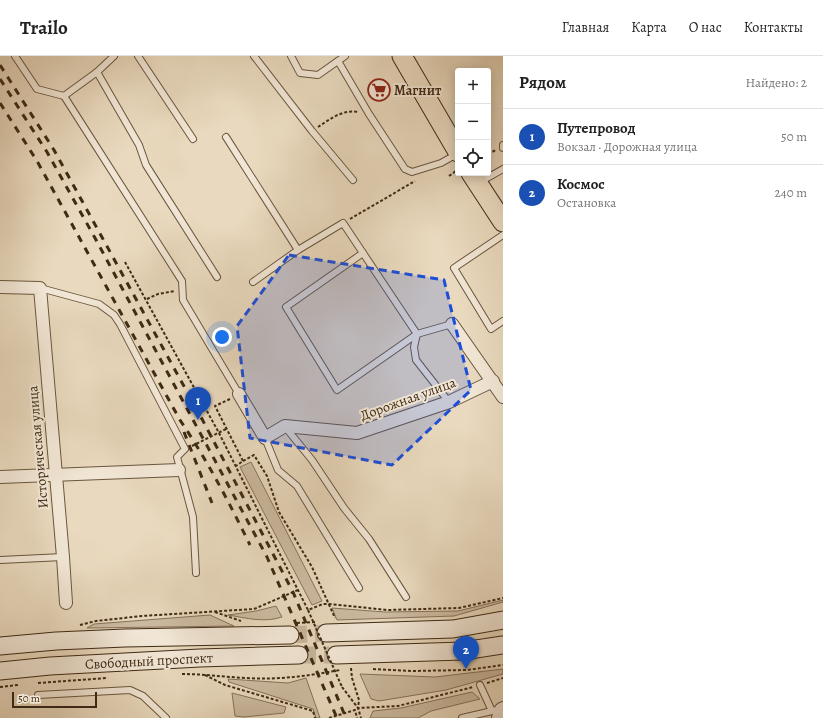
<!DOCTYPE html>
<html lang="ru">
<head>
<meta charset="utf-8">
<style>
	:root { --surface:#fff; --page:#f2f2f2; --text:#222; --muted:#767676; --line:#e0e0e0; --accent:#8f2418 }
	body { margin:0; font-family:Alegreya,serif; background:var(--page); color:var(--text) }
	.controls { position:absolute; right:12px; top:12px; display:grid; overflow:hidden; border-radius:4px; box-shadow:0 2px 10px #0003 }
	.controls button { width:36px; height:36px; display:grid; place-items:center; padding:0; border:0; border-bottom:1px solid var(--line); background:var(--surface); color:var(--text); font:20px sans-serif }
	.scale { position:absolute; left:12px; bottom:10px; width:85px; box-sizing:border-box; padding-left:4px; border:2px solid #3f2a14; border-top:0; font-size:11px; line-height:14px; white-space:nowrap; color:#3f2a14; -webkit-text-stroke:3px #f1e6d5; paint-order:stroke }
	.you { position:absolute; left:222px; top:281px; width:14px; height:14px; margin:-10px; border:3px solid #fff; border-radius:50%; background:#1a73e8; box-shadow:0 0 0 6px #1a73e833 }
	.badge { display:grid; place-items:center; width:26px; height:26px; border-radius:50%; background:var(--accent); color:#fff; font-size:13px; font-weight:700 }
	.pin { position:absolute; translate:-50% -33px; filter:drop-shadow(0 1px 2px #0008) }
	.pin::after { content:''; position:absolute; top:21px; width:14px; height:12px; background:inherit; clip-path:polygon(0 0,100% 0,50% 100%) }
	.list { margin:0; padding:0; list-style:none }
	h2 { display:flex; justify-content:space-between; align-items:center; height:52px; margin:0; padding:0 16px; font-size:17px }
	h2 small { font-size:13px; font-weight:400; color:var(--muted) }
	.list li { display:grid; grid-template-columns:26px 1fr auto; gap:12px; align-items:center; box-sizing:border-box; height:56px; padding:0 16px; border-top:1px solid var(--line) }
	.list b { display:block; font-size:15px; white-space:nowrap }
	.list p { margin:0; font-size:13px; white-space:nowrap; color:var(--muted) }
	.list em { font-size:13px; font-style:normal; color:var(--muted) }
	.icon { flex:none; width:22px; height:22px; fill:none; stroke:currentColor; stroke-width:2; stroke-linecap:round; stroke-linejoin:round }
	.map { position:relative; flex:none; width:503px; height:662px; overflow:hidden }
	header { display:flex; align-items:center; gap:24px; box-sizing:border-box; height:56px; padding:0 20px; background:var(--surface); border-bottom:1px solid var(--line) }
	header strong { font-size:19px }
	nav { display:flex; gap:22px; margin-inline-start:auto; font-size:14px }
	main { display:flex }
	aside { flex:1; background:var(--surface) }
	.map>svg:first-child { display:block }
</style>
</head>
<body>
<header>
<strong>Trailo</strong>
<nav><a>Главная</a><a>Карта</a><a>О нас</a><a>Контакты</a></nav>
</header>
<main>
<div class="map">
<svg width="503" height="662" viewBox="0 0 503 662">
	<rect width="100%" height="100%" fill="#e9d9be"/>
	<filter id="stains"><feTurbulence type="fractalNoise" baseFrequency=".005" numOctaves="4"/><feColorMatrix values="0 0 0 0 .2 0 0 0 0 .09 0 0 0 0 .02 0 0 0 .5 -.17"/></filter>
	<radialGradient id="worn" r=".72"><stop offset=".6" stop-color="#630" stop-opacity="0"/><stop offset="1" stop-color="#630" stop-opacity=".3"/></radialGradient>
	<!-- green -->
	<g fill="#ccbba1" stroke="#86725a">
		<path d="M251 406 322 545 312 549 240 411Z"/>
		<path d="M503 544V546L454 560 337 564 332 552 385 556 458 555Z"/>
		<path d="M276 550 282 561C264 567 246 562 228 559L256 555Z"/>
		<path d="M210 559 234 570 87 572 94 568Z"/>
		<path d="M503 613V618L446 634 379 645 371 643 360 618 435 621Z"/>
		<path d="M306 622 320 662H316L313 653 229 626 228 623 288 627Z"/>
		<path d="M472 636 480 643 431 655 418 662H370L373 655 401 652Z"/>
		<path d="M232 637 286 651 284 657 244 661 235 660Z"/>
	</g>
	<g fill="none" stroke-linecap="round" stroke-linejoin="round">
		<!-- secondary-tunnel -->
		<g stroke="#c7b69c" stroke-width="17" stroke-dasharray="17 8" stroke-linecap="butt">
			<path d="M290 579 326 577"/>
			<path d="M299 599H336"/>
		</g>
		<!-- service casing -->
		<g stroke="#6a563e" stroke-width="8">
			<g id="service">
				<path d="M15 0 37 33 64 40"/>
				<path d="M138 0 193 83"/>
				<path d="M254 0 312 75 353 124"/>
				<path d="M291 0 300 17 318 19 345 0"/>
				<path d="M338 5 369 58 405 113 412 116 441 107 457 98"/>
				<path d="M97 16 139 89 146 109 217 221"/>
				<path d="M64 40 182 225 183 244 239 338"/>
				<path d="M64 40 97 16 114 0"/>
				<path d="M226 81 298 194 343 167 363 197 286 251 337 334 417 278 452 268"/>
				<path d="M503 89V92"/>
				<path d="M480 126 503 113"/>
				<path d="M503 179 454 212 491 273 503 265"/>
				<path d="M363 197 417 278 414 291 416 304 449 346"/>
				<path d="M253 226 298 194"/>
				<path d="M40 232 99 248 114 259 120 268 185 393 177 401 193 461 196 517"/>
				<path d="M286 372 312 404 344 452 369 483 406 541"/>
				<path d="M265 382 278 414 297 430 359 532"/>
				<path d="M0 504 63 501"/>
				<path d="M480 629 492 655"/>
				<path d="M38 639 130 634 143 640 166 662"/>
				<path d="M462 662 501 653"/>
			</g>
		</g>
		<!-- minor casing -->
		<g stroke="#6a563e" stroke-width="14">
			<g id="minor">
				<path d="M0 231 40 232 63 501 66 547"/>
				<path d="M452 268 503 341"/>
				<path d="M239 338 265 382 285 370 357 377 449 346 493 325"/>
				<path d="M0 421 179 414"/>
				<path d="M498 662 501 653 503 652"/>
			</g>
		</g>
		<!-- secondary casing -->
		<g stroke="#3f2a14" stroke-width="19">
			<g id="secondary">
				<path d="M326 577 453 573 503 564"/>
				<path d="M0 590 56 585 125 582 290 579"/>
				<path d="M336 599 463 595 503 589"/>
				<path d="M0 615 50 610 200 602 299 599"/>
			</g>
		</g>
		<!-- primary casing -->
		<g stroke="#3f2a14" stroke-width="21">
			<g id="primary">
				<path d="M402 0 458 96"/>
				<path d="M471 117 503 166"/>
			</g>
		</g>
		<!-- path -->
		<g stroke="#3f2a14" stroke-width="2" stroke-dasharray="3 2" stroke-linecap="butt">
			<path d="M318 71C330 63 343 53 358 56"/>
			<path d="M488 98 496 94"/>
			<path d="M449 120 456 115"/>
			<path d="M350 163 415 125"/>
			<path d="M125 206 219 377 308 554 323 548H329L387 554 459 552 503 542"/>
			<path d="M147 243 158 238 175 235"/>
			<path d="M230 343 215 350 243 405 236 410"/>
			<path d="M192 390 226 373"/>
			<path d="M243 405 254 399 267 420 279 456 312 511 335 562"/>
			<path d="M215 556 241 565"/>
			<path d="M297 567 316 566"/>
			<path d="M80 569 96 565 142 560 254 553 298 534"/>
			<path d="M351 612 352 622 359 644 358 652 361 662"/>
			<path d="M373 613 412 615 467 614 503 609"/>
			<path d="M182 618C203 618 224 621 246 622 279 624 308 620 340 614"/>
			<path d="M205 619 225 629 313 655 315 662"/>
			<path d="M38 627 107 622"/>
			<path d="M487 627 503 622"/>
			<path d="M0 631 18 629"/>
			<path d="M342 631 358 652 398 650 473 631"/>
			<path d="M329 662 355 654 357 662"/>
		</g>
		<!-- service -->
		<use href="#service" stroke="#f1e6d5" stroke-width="6"/>
		<!-- minor -->
		<use href="#minor" stroke="#f1e6d5" stroke-width="12"/>
		<!-- secondary -->
		<use href="#secondary" stroke="#f1e6d5" stroke-width="17"/>
		<!-- primary -->
		<use href="#primary" stroke="#e9d9be" stroke-width="19"/>
		<!-- rail -->
		<g stroke="#3f2a14" stroke-width="3" stroke-dasharray="7 7" stroke-linecap="butt">
			<path d="M0 9 54 94 202 363 293 536 346 662"/>
			<path d="M0 23 47 96 95 182 267 501 337 662"/>
			<path d="M0 47 37 105 180 364C207 404 229 446 250 489"/>
			<path d="M184 376 212 447"/>
		</g>
		<!-- path-bridge -->
		<path stroke="#3f2a14" stroke-width="2" stroke-dasharray="3 2" stroke-linecap="butt" d="M308 554 342 631"/>
	</g>
	<!-- marked area -->
	<path fill="#1d4ed8" fill-opacity="0.2" stroke="#1d4ed8" stroke-width="3" stroke-dasharray="8 5" stroke-linejoin="round" d="M289 199 444 224 471 334 392 409 250 382 237 270Z"/>
	<!-- icons -->
	<defs>
		<g id="supermarket-ring" transform="scale(1.15)"><circle r="9.5" fill="#f1e6d5" stroke="#8f2418" stroke-width="1.5"/><path d="M-6-5.5h2.5l.6 2H6L4.5 2H-2.5L-4.4-4H-6ZM-1.5 3.2a1.3 1.3 0 1 0 .1 0ZM3 3.2a1.3 1.3 0 1 0 .1 0Z" fill="#8f2418"/></g>
	</defs>
	<g fill-rule="evenodd">
		<use href="#supermarket-ring" x="379" y="34"/>
	</g>
	<g text-anchor="middle" dominant-baseline="central" stroke-width="4" stroke-linejoin="round" paint-order="stroke">
		<!-- poi labels -->
		<g font-size="14" font-weight="bold" fill="#3f2a14" stroke="#f1e6d5" text-anchor="start">
			<text x="394" y="34">Магнит</text>
		</g>
		<!-- street labels -->
		<g font-size="14" fill="#3f2a14" stroke="#f1e6d5">
			<text transform="translate(408 343) rotate(-20)">Дорожная улица</text>
			<text transform="translate(38 391) rotate(-95)">Историческая улица</text>
			<text transform="translate(149 605) rotate(-3)">Свободный проспект</text>
		</g>
	</g>
	<rect width="100%" height="100%" filter="url(#stains)"/>
	<rect width="100%" height="100%" fill="url(#worn)"/>
</svg>
<div class="controls">
<button>+</button>
<button>−</button>
<button><svg class="icon" aria-label="locate" viewBox="0 0 24 24"><circle cx="12" cy="12" r="6"/><path d="M12 2v4M12 18v4M2 12h4M18 12h4"/></svg></button>
</div>
<div class="scale">50 m</div>
<div class="you"></div>
<div class="pin badge" style="left:198px;top:364px;background:#1a4fb4">1</div>
<div class="pin badge" style="left:466px;top:613px;background:#1a4fb4">2</div>
</div>
<aside>
<h2>Рядом<small>Найдено: 2</small></h2>
<ul class="list">
<li><span class="badge" style="background:#1a4fb4">1</span><div><b>Путепровод</b><p>Вокзал · Дорожная улица</p></div><em>50 m</em></li>
<li><span class="badge" style="background:#1a4fb4">2</span><div><b>Космос</b><p>Остановка</p></div><em>240 m</em></li>
</ul>
</aside>
</main>
</body>
</html>
